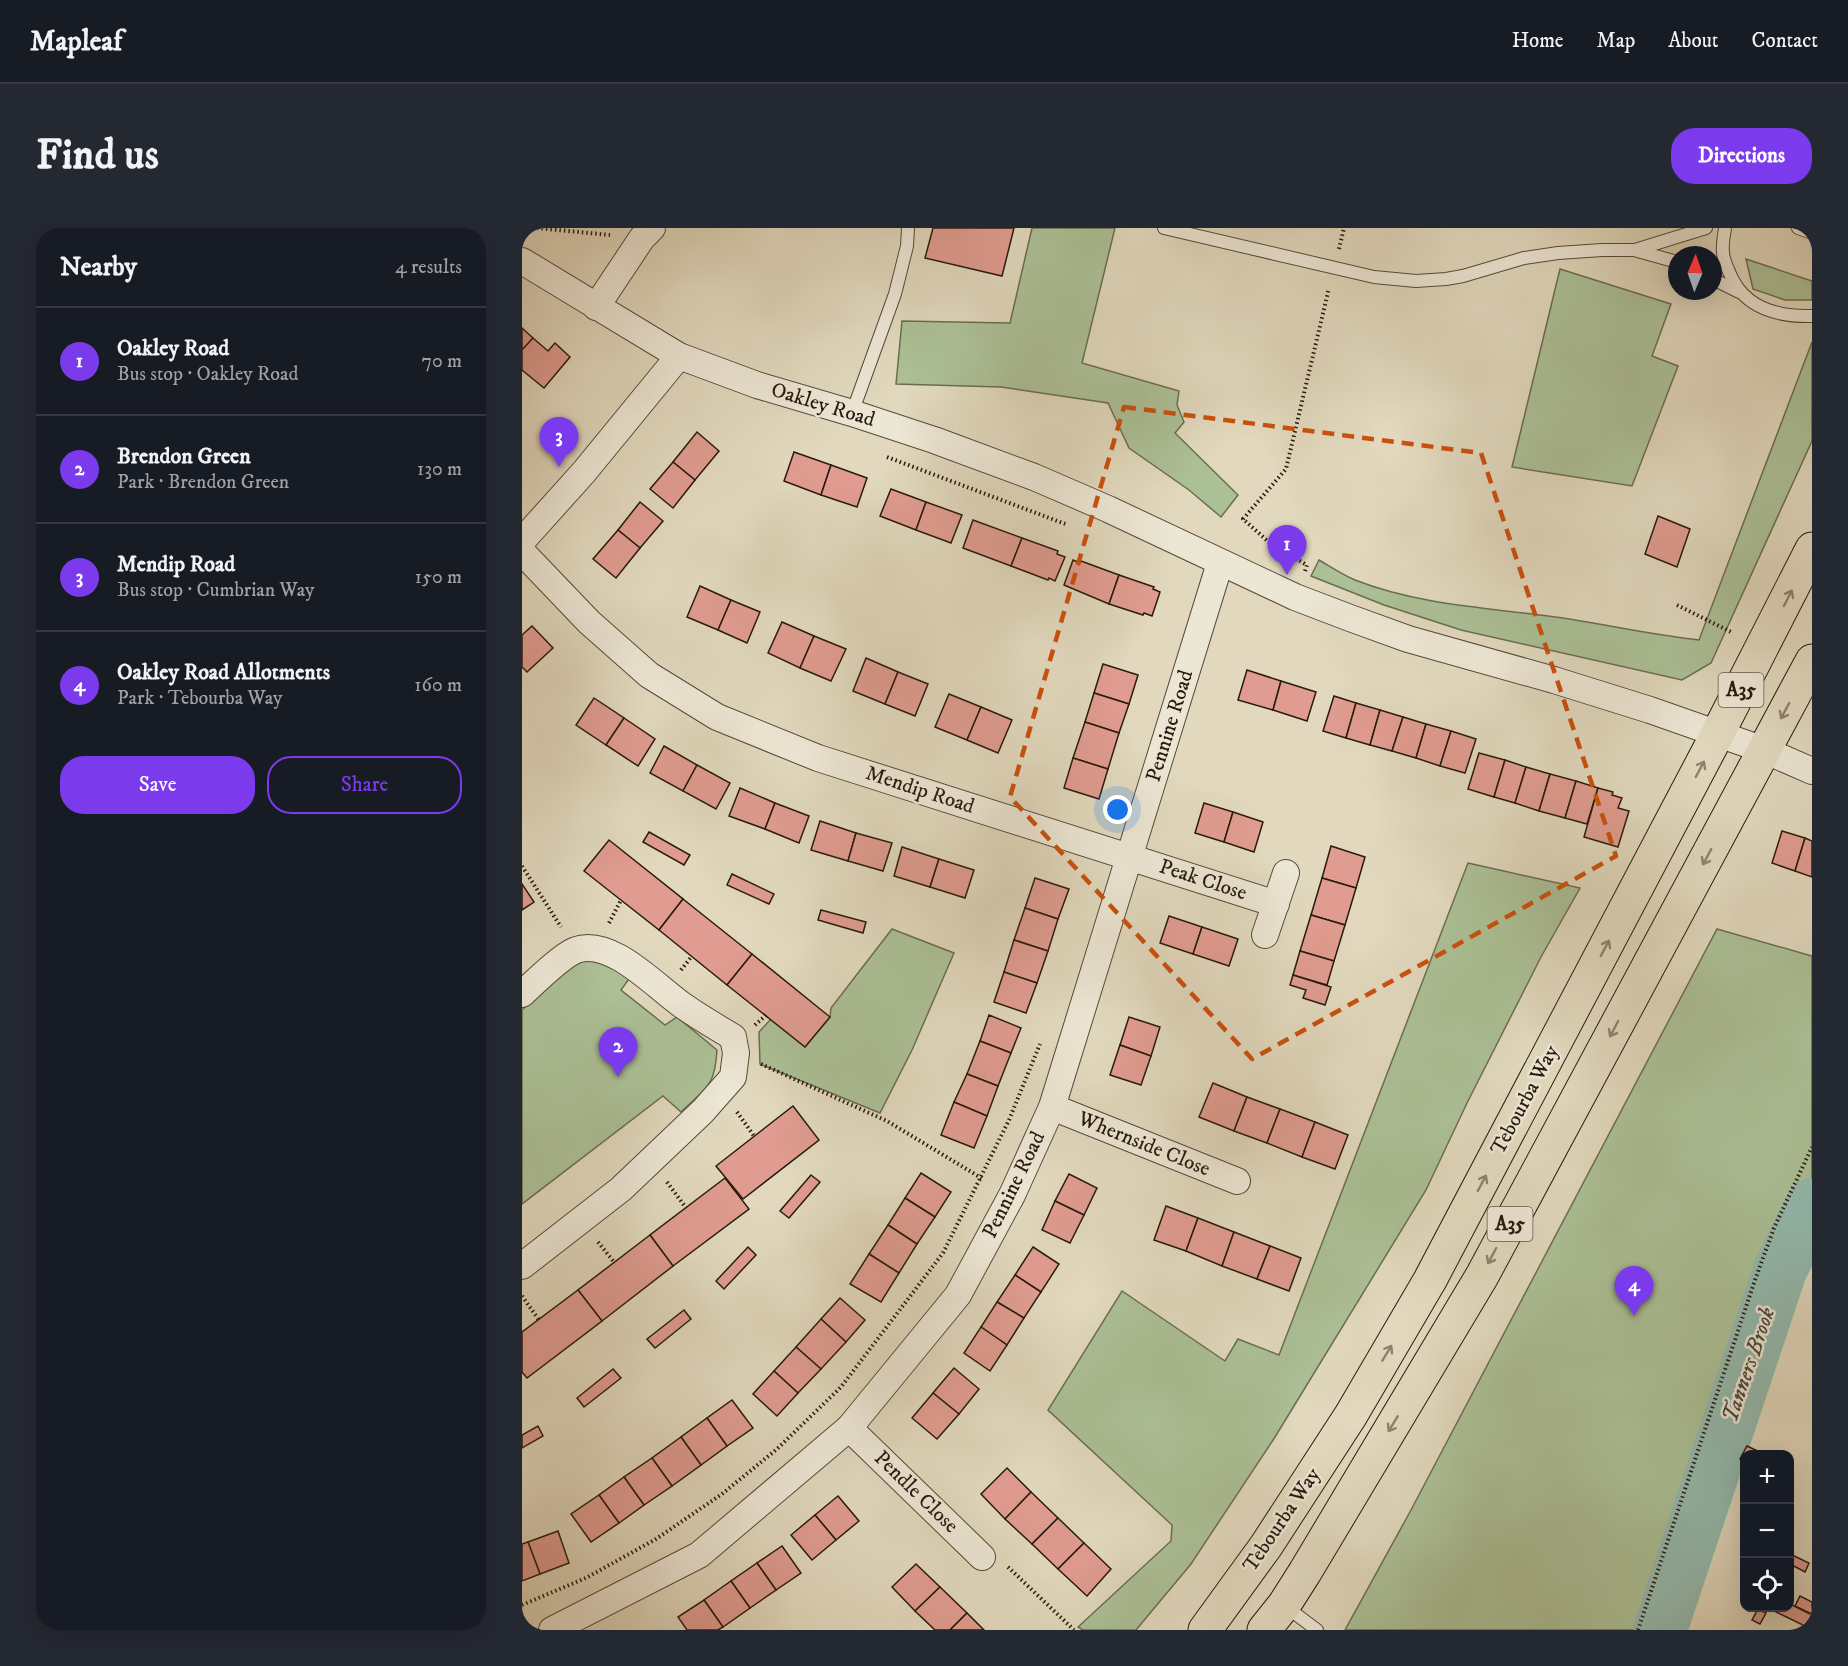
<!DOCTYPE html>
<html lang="en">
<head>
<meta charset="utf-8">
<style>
	:root { --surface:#171b24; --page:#242831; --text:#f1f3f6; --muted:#9ea1a6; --line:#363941; --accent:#7c3aed }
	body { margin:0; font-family:"IM FELL DW Pica",serif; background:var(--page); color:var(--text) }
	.controls { position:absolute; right:18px; bottom:18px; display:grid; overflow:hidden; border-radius:12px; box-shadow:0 6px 24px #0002 }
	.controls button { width:54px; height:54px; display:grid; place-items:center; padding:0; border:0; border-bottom:2px solid var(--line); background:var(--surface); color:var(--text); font:30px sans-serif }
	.compass { position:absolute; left:1146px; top:18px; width:54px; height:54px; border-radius:50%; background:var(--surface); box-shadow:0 6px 24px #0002; rotate:2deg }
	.you { position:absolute; left:596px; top:582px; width:21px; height:21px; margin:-15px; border:4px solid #fff; border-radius:50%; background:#1a73e8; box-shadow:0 0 0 9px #1a73e833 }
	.badge { display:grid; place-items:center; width:39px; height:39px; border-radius:50%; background:var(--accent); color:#fff; font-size:20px; font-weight:700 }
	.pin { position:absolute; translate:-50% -50px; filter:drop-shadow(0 2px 3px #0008) }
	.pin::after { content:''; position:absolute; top:32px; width:21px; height:18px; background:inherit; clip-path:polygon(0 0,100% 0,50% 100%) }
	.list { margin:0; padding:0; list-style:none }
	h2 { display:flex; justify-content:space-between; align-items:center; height:78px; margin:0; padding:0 24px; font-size:26px }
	h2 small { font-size:20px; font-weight:400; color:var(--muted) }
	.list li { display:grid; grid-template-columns:39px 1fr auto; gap:18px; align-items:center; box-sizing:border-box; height:108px; padding:0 24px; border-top:2px solid var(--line) }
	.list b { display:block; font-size:22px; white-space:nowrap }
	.list p { margin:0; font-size:20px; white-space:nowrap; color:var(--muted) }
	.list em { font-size:20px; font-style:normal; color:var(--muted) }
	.actions { display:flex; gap:12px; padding:18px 24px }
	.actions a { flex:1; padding:14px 0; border:2px solid var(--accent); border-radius:24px; text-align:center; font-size:21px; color:var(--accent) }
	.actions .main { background:var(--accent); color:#fff }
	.icon { flex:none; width:33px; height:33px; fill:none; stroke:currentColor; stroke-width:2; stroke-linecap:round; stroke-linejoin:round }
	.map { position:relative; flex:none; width:1290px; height:1402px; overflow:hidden; border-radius:24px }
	header { display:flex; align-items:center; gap:36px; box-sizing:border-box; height:84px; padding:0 30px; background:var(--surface); border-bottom:2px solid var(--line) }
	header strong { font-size:28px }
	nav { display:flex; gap:33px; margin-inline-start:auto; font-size:21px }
	.intro { display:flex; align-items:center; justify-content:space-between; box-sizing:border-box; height:144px; padding:0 36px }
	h1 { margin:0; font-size:42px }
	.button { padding:15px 27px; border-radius:24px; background:var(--accent); color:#fff; font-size:21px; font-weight:700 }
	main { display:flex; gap:36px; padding:0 36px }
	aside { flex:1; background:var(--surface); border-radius:24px; box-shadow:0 6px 24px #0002 }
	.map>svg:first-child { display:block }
</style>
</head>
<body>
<header>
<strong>Mapleaf</strong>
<nav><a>Home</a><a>Map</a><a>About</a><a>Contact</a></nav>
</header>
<div class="intro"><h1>Find us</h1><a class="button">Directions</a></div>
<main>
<aside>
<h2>Nearby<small>4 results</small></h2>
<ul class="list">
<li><span class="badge">1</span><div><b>Oakley Road</b><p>Bus stop · Oakley Road</p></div><em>70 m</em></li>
<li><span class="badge">2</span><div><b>Brendon Green</b><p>Park · Brendon Green</p></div><em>130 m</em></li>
<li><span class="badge">3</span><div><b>Mendip Road</b><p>Bus stop · Cumbrian Way</p></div><em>150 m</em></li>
<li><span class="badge">4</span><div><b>Oakley Road Allotments</b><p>Park · Tebourba Way</p></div><em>160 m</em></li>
</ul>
<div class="actions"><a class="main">Save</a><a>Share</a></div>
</aside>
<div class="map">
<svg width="1290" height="1402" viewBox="0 0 1290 1402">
	<rect width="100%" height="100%" fill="#e1d8bd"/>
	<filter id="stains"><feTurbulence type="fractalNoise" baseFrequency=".00333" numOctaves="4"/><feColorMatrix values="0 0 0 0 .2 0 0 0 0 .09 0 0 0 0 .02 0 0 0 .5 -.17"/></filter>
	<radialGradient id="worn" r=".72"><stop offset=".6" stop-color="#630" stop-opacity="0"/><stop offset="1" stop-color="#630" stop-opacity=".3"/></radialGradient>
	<!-- green -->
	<g fill="#acc096" stroke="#6a6d52" stroke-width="1.5">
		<path d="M510 0H593L560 135 657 163 655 177 662 194 653 205 716 267 699 289 667 262 607 220 586 175 479 159 374 156 380 93 488 95Z"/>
		<path d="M1224 31 1290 53V72H1263L1231 61Z"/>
		<path d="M1038 41 1149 76 1130 128 1156 138 1110 258 990 239Z"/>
		<path d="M1290 114V213L1189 435 1160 452 939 402 862 377 789 348 797 332C809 339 821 347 833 352 899 378 972 380 1041 390 1086 397 1131 407 1177 412Z"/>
		<path d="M946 635 1058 660 1019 729 945 875 904 962 753 1209 669 1336 614 1402H561L556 1399 649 1313 650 1297 526 1182 600 1063 703 1133 716 1111 757 1127Z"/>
		<path d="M370 701 432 725 390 822 358 885 238 836 237 804 249 791 283 819 308 789 309 780Z"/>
		<path d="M1195 701 1290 728V952L1249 1040 1128 1402H823L889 1282Z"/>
		<path d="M61 730 77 731 109 748 99 762 143 797 155 789 195 822C193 859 184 860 159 884L141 868 0 976V782L46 738Z"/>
	</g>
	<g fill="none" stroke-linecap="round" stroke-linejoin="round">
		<!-- river -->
		<path stroke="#94baae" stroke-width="54" d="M1138 1402 1258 1042 1290 977"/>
	</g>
	<!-- building -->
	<g fill="#e09c90" stroke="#291a0d" stroke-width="1.5">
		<path d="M411 0H492L480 48 403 30Z"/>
		<path d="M0 100 11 110 0 122Z"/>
		<path d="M11 110 26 123 33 115 48 129 22 160 0 142V122Z"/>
		<path d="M175 204 197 223 173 252 151 234Z"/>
		<path d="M272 224 309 237 299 267 262 253Z"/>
		<path d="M151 234 173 252 151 280 128 261Z"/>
		<path d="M309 237 345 250 335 279 299 267Z"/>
		<path d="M369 261 404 274 394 302 358 288Z"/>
		<path d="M118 274 141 293 118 320 96 302Z"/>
		<path d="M404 274 440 287 429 315 394 302Z"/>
		<path d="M1136 288 1168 301 1155 339 1123 326Z"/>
		<path d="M451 292 500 310 489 338 441 320Z"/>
		<path d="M96 302 118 320 94 350 71 331Z"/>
		<path d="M500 310 536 323 535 326 543 329 533 353 527 350 526 352 489 338Z"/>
		<path d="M551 332 558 335 559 333 597 347 587 376 542 357Z"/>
		<path d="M597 347 632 359 631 361 638 364 630 388 622 385 621 387 587 376Z"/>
		<path d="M178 358 209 372 196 402 165 389Z"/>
		<path d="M209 372 238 384 225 415 196 402Z"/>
		<path d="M260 394 292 408 278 440 246 425Z"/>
		<path d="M10 398 31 420 5 444 0 439V407Z"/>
		<path d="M292 408 324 421 309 453 278 440Z"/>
		<path d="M344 430 376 444 363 476 331 463Z"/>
		<path d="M581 436 616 447 607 476 572 465Z"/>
		<path d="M725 442 759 453 751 482 716 472Z"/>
		<path d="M376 444 406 456 393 488 363 476Z"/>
		<path d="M759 453 794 464 785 493 751 482Z"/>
		<path d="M572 465 607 476 597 505 563 494Z"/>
		<path d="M427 466 459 479 445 512 413 499Z"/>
		<path d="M812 468 834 475 824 510 801 503Z"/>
		<path d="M72 470 102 490 84 517 54 497Z"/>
		<path d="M834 475 858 482 848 517 824 510Z"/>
		<path d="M459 479 490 492 476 525 445 512Z"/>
		<path d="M858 482 881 489 870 523 848 517Z"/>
		<path d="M881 489 904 496 894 530 870 523Z"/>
		<path d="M102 490 133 511 116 538 84 517Z"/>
		<path d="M563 494 597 505 586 541 551 530Z"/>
		<path d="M904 496 929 503 918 538 894 530Z"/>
		<path d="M929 503 954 511 943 545 918 538Z"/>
		<path d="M142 518 175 537 161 563 128 545Z"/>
		<path d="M957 525 983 532 972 569 946 561Z"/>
		<path d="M551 530 586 541 577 571 542 560Z"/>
		<path d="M983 532 1004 539 993 575 972 569Z"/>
		<path d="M175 537 208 555 194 581 161 563Z"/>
		<path d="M1004 539 1028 546 1017 583 993 575Z"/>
		<path d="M1028 546 1054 553 1043 590 1017 583Z"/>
		<path d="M1054 553 1076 560 1065 596 1043 590Z"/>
		<path d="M218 560 253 575 243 601 207 588Z"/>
		<path d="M1076 560 1091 564 1090 567 1100 570 1096 580 1107 583 1096 619 1062 609Z"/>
		<path d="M253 575 287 588 277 615 243 601Z"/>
		<path d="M682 575 711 584 702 614 673 605Z"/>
		<path d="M711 584 741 594 732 624 702 614Z"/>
		<path d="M298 593 334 605 326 633 289 622Z"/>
		<path d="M1260 603 1283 610 1273 643 1250 635Z"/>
		<path d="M127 604 168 627 162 637 121 614Z"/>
		<path d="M334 605 370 615 361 643 326 633Z"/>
		<path d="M1283 610 1290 613V649L1273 643Z"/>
		<path d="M87 612 161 671 137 702 62 643Z"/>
		<path d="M809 618 843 629 834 660 800 650Z"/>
		<path d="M380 619 417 631 408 659 372 648Z"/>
		<path d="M417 631 452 642 443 670 408 659Z"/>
		<path d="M210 646 252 666 247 676 205 657Z"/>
		<path d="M513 650 547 661 536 691 503 680Z"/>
		<path d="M800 650 834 660 823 697 789 687Z"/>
		<path d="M0 656 12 674 0 682Z"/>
		<path d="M161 671 230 726 205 757 137 702Z"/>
		<path d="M503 680 536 691 526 723 492 712Z"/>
		<path d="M299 682 344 694 341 705 296 692Z"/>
		<path d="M789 687 823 697 812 733 778 723Z"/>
		<path d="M647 688 680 699 671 726 638 715Z"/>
		<path d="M680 699 716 711 707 738 671 726Z"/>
		<path d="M492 712 526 723 515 755 482 744Z"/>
		<path d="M778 723 812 733 805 757 771 747Z"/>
		<path d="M230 726 308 789 283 819 205 757Z"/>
		<path d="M482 744 515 755 504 785 472 774Z"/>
		<path d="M771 747 809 759 803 777 781 770 784 762 768 757Z"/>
		<path d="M467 787 499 800 489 825 458 813Z"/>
		<path d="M607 789 638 799 629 828 598 817Z"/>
		<path d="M458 813 489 825 476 858 445 846Z"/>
		<path d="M598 817 629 828 619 857 588 847Z"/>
		<path d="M445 846 476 858 465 888 432 874Z"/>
		<path d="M691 855 725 869 712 903 677 889Z"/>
		<path d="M725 869 758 881 745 915 712 903Z"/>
		<path d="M432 874 465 888 452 920 419 907Z"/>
		<path d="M271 878 297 912 221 971 194 938Z"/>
		<path d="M758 881 793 894 780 929 745 915Z"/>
		<path d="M793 894 826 907 813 941 780 929Z"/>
		<path d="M399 945 429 964 413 989 383 970Z"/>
		<path d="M547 946 575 960 562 987 533 973Z"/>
		<path d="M289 947 298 954 267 990 258 983Z"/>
		<path d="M203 950 227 981 151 1038 128 1007Z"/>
		<path d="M383 970 413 989 395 1016 366 997Z"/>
		<path d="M533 973 562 987 548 1015 520 1002Z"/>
		<path d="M644 978 676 990 664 1023 632 1012Z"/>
		<path d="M676 990 712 1004 700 1038 664 1023Z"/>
		<path d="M366 997 395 1016 377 1045 347 1026Z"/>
		<path d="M712 1004 748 1018 735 1051 700 1038Z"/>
		<path d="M128 1007 151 1038 80 1093 56 1062Z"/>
		<path d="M748 1018 779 1030 767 1063 735 1051Z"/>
		<path d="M226 1019 234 1027 202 1061 194 1053Z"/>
		<path d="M511 1019 537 1036 519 1064 493 1047Z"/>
		<path d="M347 1026 377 1045 359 1074 328 1056Z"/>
		<path d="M493 1047 519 1064 502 1090 475 1074Z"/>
		<path d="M56 1062 80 1093 5 1150 0 1144V1104Z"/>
		<path d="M318 1070 343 1092 324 1114 299 1091Z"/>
		<path d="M475 1074 502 1090 485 1117 459 1099Z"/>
		<path d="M162 1082 169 1091 133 1120 125 1111Z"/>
		<path d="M299 1091 324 1114 299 1141 274 1119Z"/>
		<path d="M459 1099 485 1117 468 1143 442 1125Z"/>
		<path d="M274 1119 299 1141 276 1165 252 1143Z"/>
		<path d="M432 1140 457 1161 437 1186 411 1165Z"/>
		<path d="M91 1141 99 1150 62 1179 55 1170Z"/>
		<path d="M252 1143 276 1165 255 1188 231 1166Z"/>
		<path d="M411 1165 437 1186 415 1211 390 1190Z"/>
		<path d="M210 1172 231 1200 205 1218 185 1190Z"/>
		<path d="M185 1190 205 1218 179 1237 159 1209Z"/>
		<path d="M16 1198 21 1208 0 1220V1207Z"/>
		<path d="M159 1209 179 1237 150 1258 130 1230Z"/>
		<path d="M1225 1218 1240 1225V1226H1222V1233L1218 1231Z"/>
		<path d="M130 1230 150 1258 122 1277 102 1249Z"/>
		<path d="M485 1240 509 1264 483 1291 459 1266Z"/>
		<path d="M102 1249 122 1277 97 1295 77 1267Z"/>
		<path d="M509 1264 536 1290 510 1316 483 1291Z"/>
		<path d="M77 1267 97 1295 69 1314 49 1286Z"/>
		<path d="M316 1268 337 1293 314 1312 293 1287Z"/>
		<path d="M293 1287 314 1312 290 1332 269 1307Z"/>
		<path d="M536 1290 562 1315 536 1341 510 1316Z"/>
		<path d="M36 1303 47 1335 18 1346 6 1314Z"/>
		<path d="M6 1314 18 1346 0 1353V1316Z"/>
		<path d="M562 1315 589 1341 565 1368 536 1341Z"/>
		<path d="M260 1318 279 1345 254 1362 235 1335Z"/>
		<path d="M1268 1326 1287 1335 1283 1344 1268 1336Z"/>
		<path d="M235 1335 254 1362 228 1380 209 1353Z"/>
		<path d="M394 1336 418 1359 393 1383 370 1359Z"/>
		<path d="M209 1353 228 1380 201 1399 182 1372Z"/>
		<path d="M418 1359 445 1385 428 1402H413L393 1383Z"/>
		<path d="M1278 1368 1290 1374V1386L1273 1378Z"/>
		<path d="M182 1372 201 1399 196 1402H165L156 1389Z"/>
		<path d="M1268 1376 1290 1387V1395L1287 1400 1246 1380H1268Z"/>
		<path d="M1236 1381 1244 1385 1238 1396 1230 1392Z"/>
		<path d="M445 1385 462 1402H428Z"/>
	</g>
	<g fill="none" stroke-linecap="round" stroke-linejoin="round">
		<!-- lane casing -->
		<g stroke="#574a39" stroke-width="14">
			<g id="lane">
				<path d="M642 0 852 49 894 53 924 51 941 48 1002 30 1036 25 1080 22H1112L1155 34"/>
				<path d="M1203 0C1202 8 1200 16 1201 24 1201 31 1205 39 1208 46 1222 80 1256 89 1290 88"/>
				<path d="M1276 0 1290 5"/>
				<path d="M1113 22 1184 0"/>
				<path d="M1191 51 1217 64"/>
				<path d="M330 185 373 66 385 18 386 0"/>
				<path d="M763 1378 795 1402"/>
			</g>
		</g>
		<!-- street casing -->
		<g stroke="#574a39" stroke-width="28">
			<g id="street">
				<path d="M0 33 157 128 235 157 330 185 412 212 512 249 586 281 773 369 828 390 886 411 1032 452 1128 482 1242 522 1290 543"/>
				<path d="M74 79 120 10 130 0"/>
				<path d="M0 313 62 244 157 128"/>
				<path d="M0 324 67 394 127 447 195 489 296 530 754 676"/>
				<path d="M743 707 764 645"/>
				<path d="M0 766C12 755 39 728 54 722 89 709 134 759 160 777 177 789 194 799 211 809L214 825 211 849 181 883 99 961 0 1038"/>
				<path d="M530 879 715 953"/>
				<path d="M327 1200 460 1329"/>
				<path d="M30 1402 177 1327 327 1200 436 1067 490 967 530 879 698 335"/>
			</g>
		</g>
		<!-- primary casing -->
		<g stroke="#291a0d" stroke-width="35">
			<g id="primary">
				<path d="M683 1402 744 1318 829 1187 908 1052 1196 505 1290 321"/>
				<path d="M742 1402 762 1377 783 1344 960 1048 1290 433"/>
			</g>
		</g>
		<!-- path -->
		<g stroke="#291a0d" stroke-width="4" stroke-dasharray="1.5 3" stroke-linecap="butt">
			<path d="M15 0 88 7"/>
			<path d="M817 21 822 0"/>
			<path d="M365 229 546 297"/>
			<path d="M783 343 785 337 749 316 721 291 764 241 807 60"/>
			<path d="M1155 377 1211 405"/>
			<path d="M0 638 39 699"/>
			<path d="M87 695 99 672"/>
			<path d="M159 742 170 728"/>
			<path d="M233 797 244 787"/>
			<path d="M239 836 365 893 461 951"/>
			<path d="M215 884 232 908"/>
			<path d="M145 954 164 980"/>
			<path d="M76 1014 92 1034"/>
			<path d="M0 1068 17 1092"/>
			<path d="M486 1339 552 1402"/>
			<path d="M0 1377 64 1350 134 1311 200 1266 255 1221 319 1159 421 1025 487 892 518 816"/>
			<path d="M1116 1402 1233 1052 1252 1000 1290 919"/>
		</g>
		<!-- lane -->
		<use href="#lane" stroke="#ece6d4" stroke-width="12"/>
		<!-- street -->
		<use href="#street" stroke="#ece6d4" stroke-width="26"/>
		<!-- primary -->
		<use href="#primary" stroke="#e1d8bd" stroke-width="33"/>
	</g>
	<!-- one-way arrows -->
	<defs><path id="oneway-shaft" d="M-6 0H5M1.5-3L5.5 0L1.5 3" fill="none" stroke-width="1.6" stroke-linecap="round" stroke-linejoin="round" transform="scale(1.5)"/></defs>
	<g stroke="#8e826e">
		<use href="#oneway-shaft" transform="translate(1266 370) rotate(-63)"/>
		<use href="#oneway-shaft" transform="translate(1263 483) rotate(118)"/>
		<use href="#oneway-shaft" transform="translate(1178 541) rotate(-62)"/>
		<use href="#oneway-shaft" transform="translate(1185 629) rotate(118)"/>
		<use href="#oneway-shaft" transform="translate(1083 720) rotate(-62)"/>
		<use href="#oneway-shaft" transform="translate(1092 801) rotate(118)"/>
		<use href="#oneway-shaft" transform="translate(960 955) rotate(-62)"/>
		<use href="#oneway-shaft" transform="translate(970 1028) rotate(118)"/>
		<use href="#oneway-shaft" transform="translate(865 1125) rotate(-59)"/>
		<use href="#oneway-shaft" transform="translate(871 1196) rotate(121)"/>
	</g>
	<!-- marked area -->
	<path fill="none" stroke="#cb500c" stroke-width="4.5" stroke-dasharray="12 8" stroke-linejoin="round" d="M602 179 959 225 1094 628 730 831 488 569Z"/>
	<g text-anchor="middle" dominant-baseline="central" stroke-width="5" stroke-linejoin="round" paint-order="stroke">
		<!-- shield labels -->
		<g fill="#ece6d4" stroke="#645749" stroke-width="1.5">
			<rect x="1196.5" y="445" width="45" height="34" rx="4.5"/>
			<rect x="965.5" y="979" width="45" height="34" rx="4.5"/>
		</g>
		<g font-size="20" font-weight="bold" fill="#291a0d">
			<text x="1219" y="462">A35</text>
			<text x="988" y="996">A35</text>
		</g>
		<!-- street labels -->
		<g font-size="21" fill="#291a0d" stroke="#ece6d4">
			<text transform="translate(301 177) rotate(17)">Oakley Road</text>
			<text transform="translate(648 498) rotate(-73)">Pennine Road</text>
			<text transform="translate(398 562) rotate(18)">Mendip Road</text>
			<text transform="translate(681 652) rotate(18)">Peak Close</text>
			<text transform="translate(1003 872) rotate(-62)">Tebourba Way</text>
			<text transform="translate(622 916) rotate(22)">Whernside Close</text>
			<text transform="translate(492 957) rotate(-64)">Pennine Road</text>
			<text transform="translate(394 1264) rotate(44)">Pendle Close</text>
			<text transform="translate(760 1292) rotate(-56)">Tebourba Way</text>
		</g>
		<!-- water labels -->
		<g font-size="22" font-style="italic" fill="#494a3d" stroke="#ece6d4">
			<text transform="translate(1227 1137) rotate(-71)">Tanners Brook</text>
		</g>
	</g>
	<rect width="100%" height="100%" filter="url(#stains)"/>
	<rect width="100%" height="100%" fill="url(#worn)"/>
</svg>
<div class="controls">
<button>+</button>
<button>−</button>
<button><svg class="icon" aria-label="locate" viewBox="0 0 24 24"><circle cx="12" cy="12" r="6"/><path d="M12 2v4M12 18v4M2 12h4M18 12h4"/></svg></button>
</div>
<svg class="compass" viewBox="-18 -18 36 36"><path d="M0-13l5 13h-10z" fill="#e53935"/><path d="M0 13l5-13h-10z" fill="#9ea1a6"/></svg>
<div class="you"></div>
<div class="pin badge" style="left:765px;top:347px">1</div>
<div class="pin badge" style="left:96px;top:849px">2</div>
<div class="pin badge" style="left:37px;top:239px">3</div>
<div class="pin badge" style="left:1112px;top:1088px">4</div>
</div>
</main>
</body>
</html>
